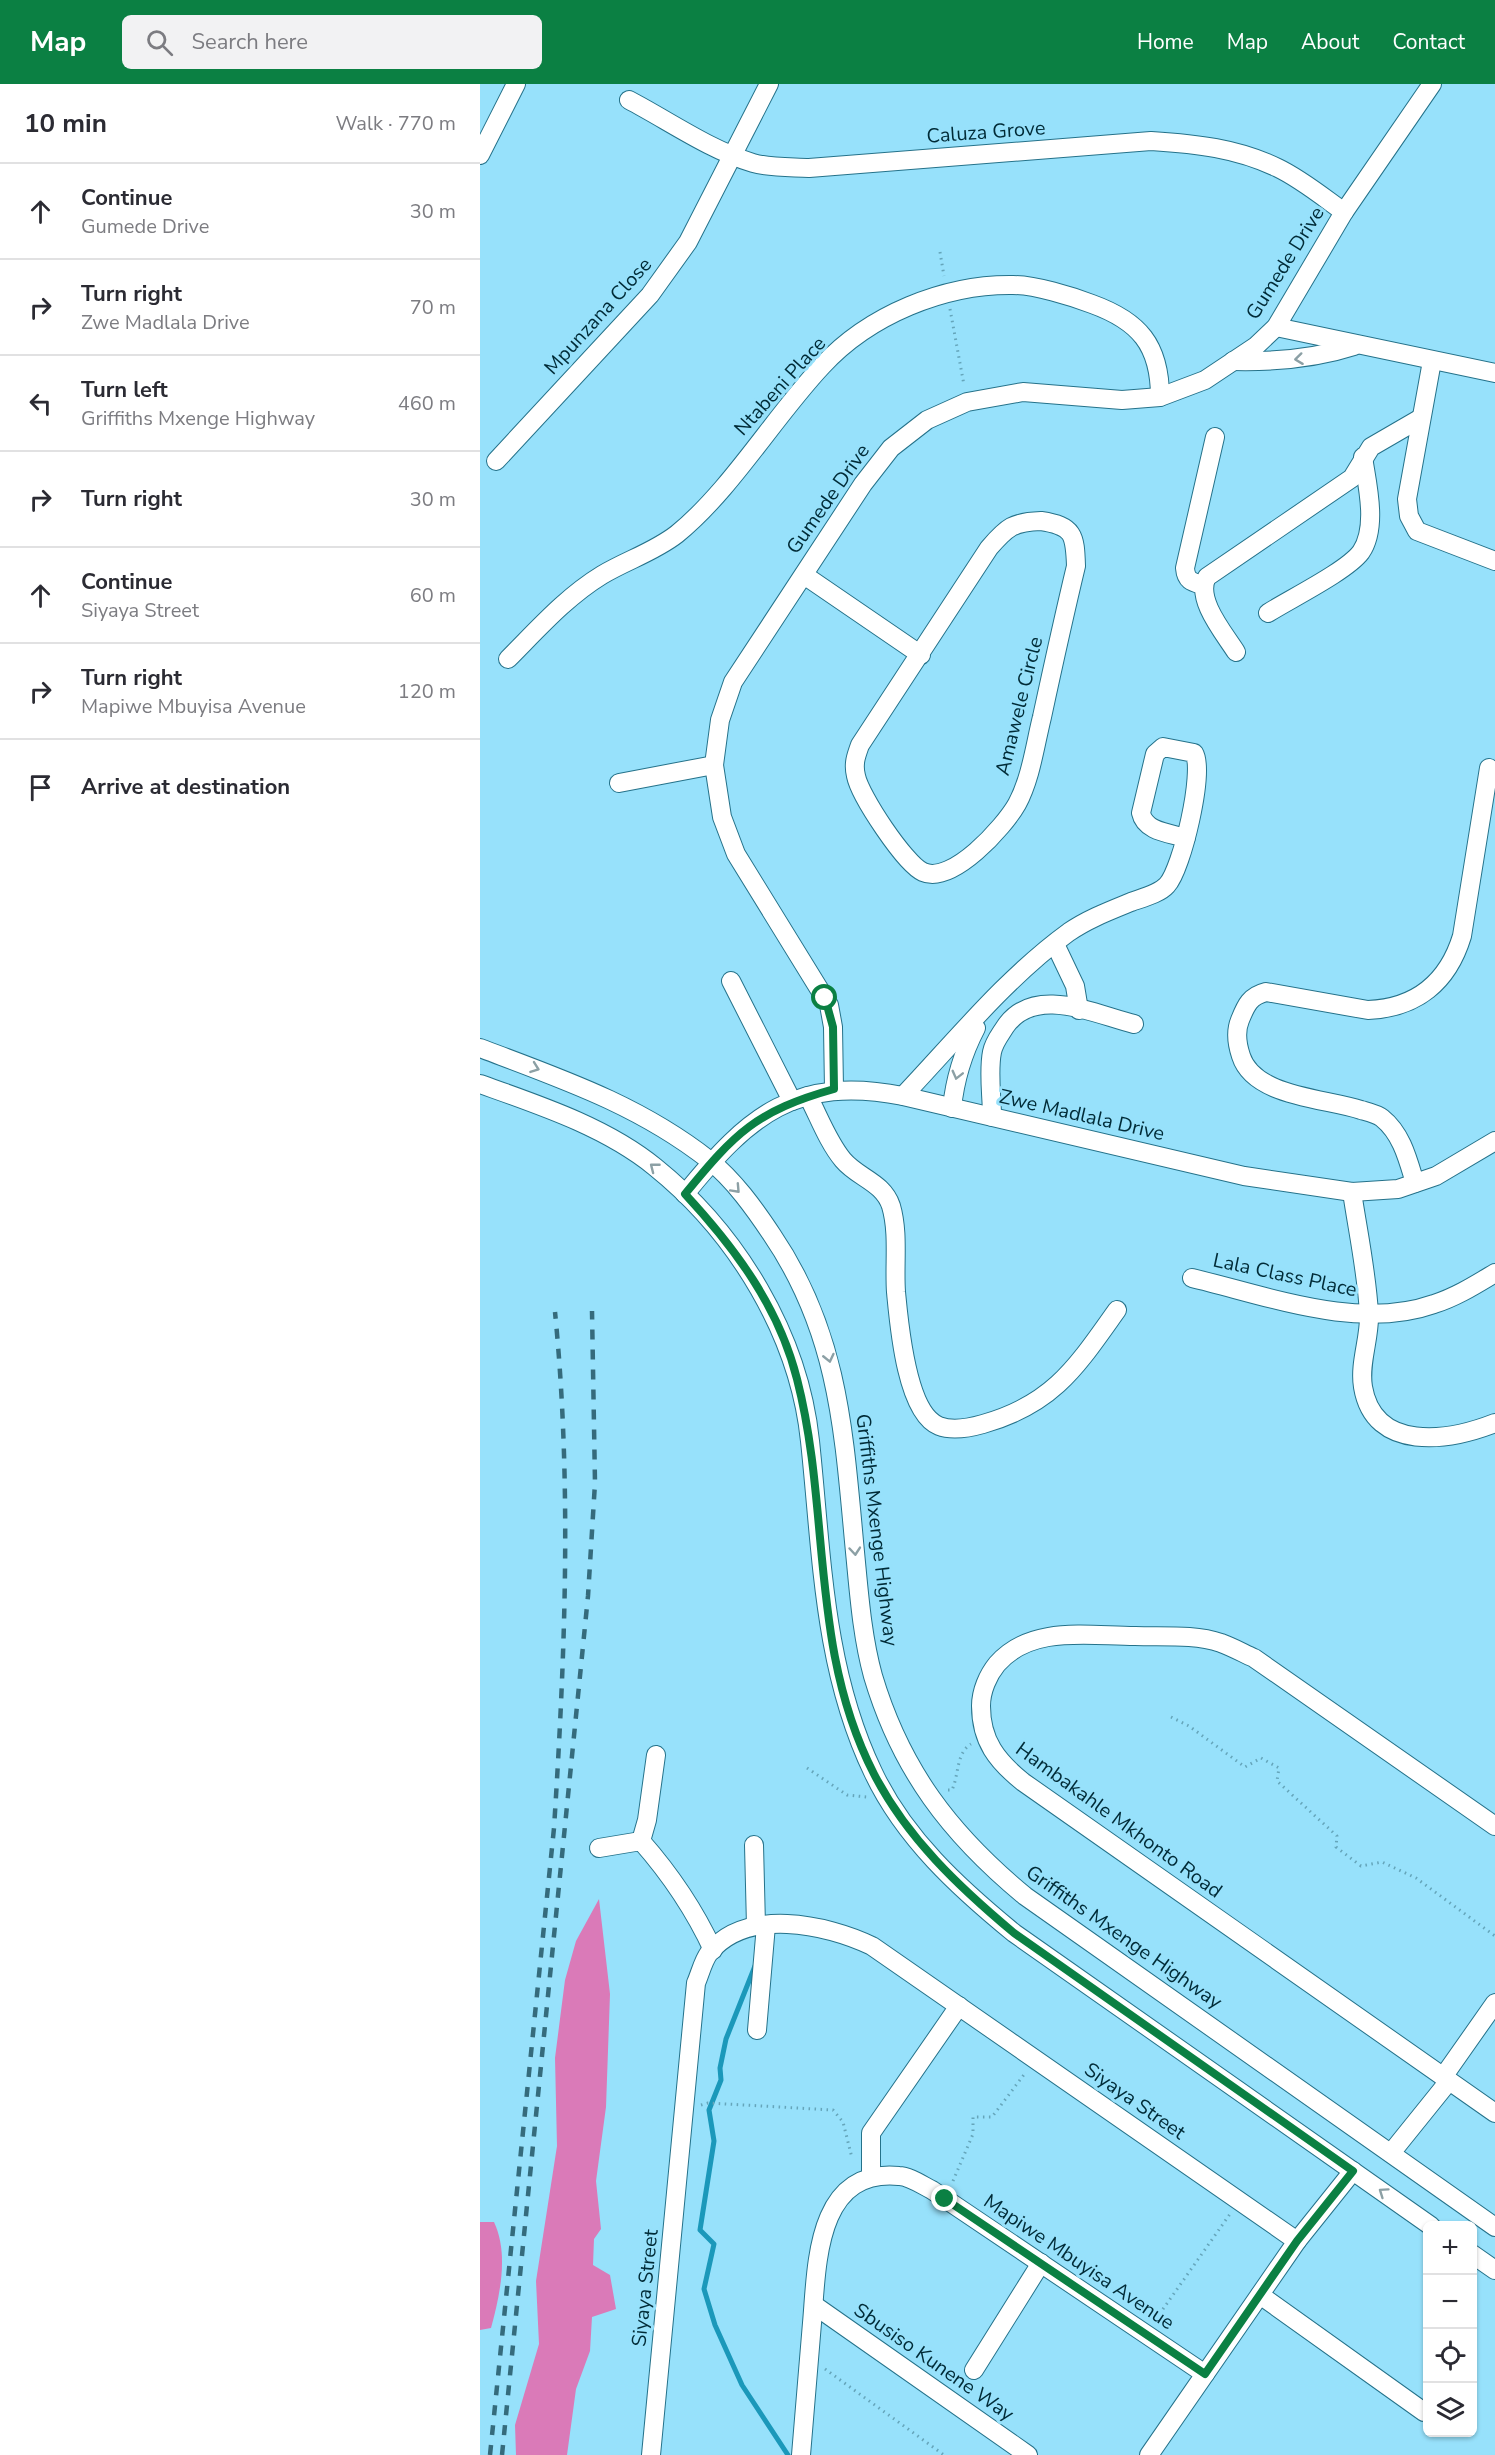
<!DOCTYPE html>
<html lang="en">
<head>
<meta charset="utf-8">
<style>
	:root { --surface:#fff; --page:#f2f2f3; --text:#2b2b33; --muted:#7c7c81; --line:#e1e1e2; --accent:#0b8043 }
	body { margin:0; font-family:"Nunito Sans",sans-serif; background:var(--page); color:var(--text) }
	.controls { position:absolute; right:18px; bottom:18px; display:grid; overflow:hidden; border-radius:9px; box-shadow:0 2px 4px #0004 }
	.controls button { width:54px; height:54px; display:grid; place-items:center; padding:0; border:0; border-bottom:2px solid var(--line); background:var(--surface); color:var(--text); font:30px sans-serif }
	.stop { position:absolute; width:18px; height:18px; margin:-14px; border:4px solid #0b8043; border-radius:50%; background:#fff }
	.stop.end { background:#0b8043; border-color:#fff; box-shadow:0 2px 6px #0008 }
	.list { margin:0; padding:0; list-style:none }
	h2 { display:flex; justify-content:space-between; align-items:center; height:78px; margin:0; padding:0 24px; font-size:26px }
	h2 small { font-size:20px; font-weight:400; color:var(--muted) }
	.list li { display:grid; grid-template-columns:39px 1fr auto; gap:18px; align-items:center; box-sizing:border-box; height:96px; padding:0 24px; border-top:2px solid var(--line) }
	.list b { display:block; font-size:22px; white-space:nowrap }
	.list p { margin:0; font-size:20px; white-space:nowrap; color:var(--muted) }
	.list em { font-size:20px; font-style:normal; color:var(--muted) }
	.icon { flex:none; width:33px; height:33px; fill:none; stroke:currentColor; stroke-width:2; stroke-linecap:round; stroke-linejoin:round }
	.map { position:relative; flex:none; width:1015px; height:2371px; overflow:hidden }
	header { display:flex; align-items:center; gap:36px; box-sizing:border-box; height:84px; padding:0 30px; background:var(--accent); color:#fff }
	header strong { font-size:28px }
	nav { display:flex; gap:33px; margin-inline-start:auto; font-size:21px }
	.search { width:420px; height:54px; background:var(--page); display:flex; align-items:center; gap:15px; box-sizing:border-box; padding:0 21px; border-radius:9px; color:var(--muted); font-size:22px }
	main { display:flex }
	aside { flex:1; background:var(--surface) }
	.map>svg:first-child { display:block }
</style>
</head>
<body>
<header>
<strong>Map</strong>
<div class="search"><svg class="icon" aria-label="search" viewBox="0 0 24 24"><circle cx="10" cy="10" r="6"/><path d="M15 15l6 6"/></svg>Search here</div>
<nav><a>Home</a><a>Map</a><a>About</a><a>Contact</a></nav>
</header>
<main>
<aside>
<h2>10 min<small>Walk · 770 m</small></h2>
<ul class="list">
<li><svg class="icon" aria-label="ahead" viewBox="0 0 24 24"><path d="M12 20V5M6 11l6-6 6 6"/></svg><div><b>Continue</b><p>Gumede Drive</p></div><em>30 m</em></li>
<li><svg class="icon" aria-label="right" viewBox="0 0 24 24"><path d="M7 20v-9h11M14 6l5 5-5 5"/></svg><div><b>Turn right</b><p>Zwe Madlala Drive</p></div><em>70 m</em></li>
<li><svg class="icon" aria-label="left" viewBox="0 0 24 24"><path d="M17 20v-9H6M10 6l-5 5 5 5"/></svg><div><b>Turn left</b><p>Griffiths Mxenge Highway</p></div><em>460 m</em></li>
<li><svg class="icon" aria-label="right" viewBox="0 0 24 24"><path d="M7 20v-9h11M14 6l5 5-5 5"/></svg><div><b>Turn right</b></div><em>30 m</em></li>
<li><svg class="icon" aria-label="ahead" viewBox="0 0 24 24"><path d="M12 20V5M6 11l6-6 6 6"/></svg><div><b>Continue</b><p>Siyaya Street</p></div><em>60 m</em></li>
<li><svg class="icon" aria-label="right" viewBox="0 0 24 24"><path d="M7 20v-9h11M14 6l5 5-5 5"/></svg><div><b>Turn right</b><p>Mapiwe Mbuyisa Avenue</p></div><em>120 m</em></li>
<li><svg class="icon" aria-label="arrive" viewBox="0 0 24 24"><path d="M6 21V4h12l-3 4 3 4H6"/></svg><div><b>Arrive at destination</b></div></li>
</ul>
</aside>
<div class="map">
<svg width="1015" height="2371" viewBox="0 0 1015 2371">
	<rect width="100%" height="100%" fill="#97e1fb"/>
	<!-- forest -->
	<g fill="#da7ab8">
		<path d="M119 1815 130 1910 126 2023 116 2097 121 2145 114 2155 113 2181 130 2191 136 2225 112 2233 110 2267 96 2305 87 2371H36L35 2341 59 2260 56 2197 77 2062 75 1974 85 1896 96 1857Z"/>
		<path d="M0 2138H14C29 2170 20 2211 11 2244L0 2246Z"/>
	</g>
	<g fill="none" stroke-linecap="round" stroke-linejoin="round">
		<!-- stream -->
		<path stroke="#1b98ba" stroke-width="5" d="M275 1882 246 1955 240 1984 241 1996 229 2026 234 2057 220 2146 234 2160 224 2205 235 2241 262 2301 308 2371"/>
		<!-- minor casing -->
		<g stroke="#25728a" stroke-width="20">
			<g id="minor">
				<path d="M149 16C189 37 230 66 273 79 290 84 311 83 329 84L671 57C716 60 757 64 798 84 821 95 843 113 864 128"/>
				<path d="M0 71 36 0"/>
				<path d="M796 243 1015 289"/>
				<path d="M753 277C795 278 834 275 874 262"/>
				<path d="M952 277 927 415 929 432 937 447 1015 477"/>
				<path d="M16 377 170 211 208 158 289 0"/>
				<path d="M561 437C594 442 595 451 596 482 584 532 573 582 562 633 555 661 551 694 537 720 524 743 472 801 443 788 425 780 380 712 376 692 373 680 376 672 380 661L509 464C527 443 533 438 561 437Z"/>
				<path d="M324 491 441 571"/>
				<path d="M723 501C712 498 706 497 705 484L735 353"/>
				<path d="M788 529C810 515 867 487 881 468 898 443 887 400 883 373"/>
				<path d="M756 568C744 549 715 515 727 493L872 394 891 363 941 334"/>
				<path d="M28 575C58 545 86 513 122 491 147 476 174 468 197 450 251 406 294 333 342 282 389 231 464 200 533 201 555 201 591 212 612 220 659 237 680 261 680 313"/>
				<path d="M139 699 234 681"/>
				<path d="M575 860 595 902 599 926"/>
				<path d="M251 897 312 1017"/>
				<path d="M0 964C82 995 159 1021 229 1076 254 1096 274 1124 292 1151 360 1251 364 1352 375 1468 379 1509 382 1552 393 1592 421 1686 470 1750 545 1812L1015 2143"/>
				<path d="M0 1000C59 1021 126 1043 175 1083 257 1149 319 1251 330 1357 342 1470 343 1584 393 1688 424 1754 479 1804 534 1849L951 2142"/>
				<path d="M354 1005 353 943 349 921 256 770 242 733 234 681 240 636 253 598 383 400 411 364 447 336 487 318 543 308 642 316 680 313 725 296 776 262 796 243 864 128 952 0"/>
				<path d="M328 1012C339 1033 348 1058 363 1076 378 1094 403 1098 411 1122 419 1149 414 1181 416 1208 419 1239 426 1329 459 1342 472 1347 489 1344 503 1340 574 1320 597 1282 637 1226"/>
				<path d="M423 1012C476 956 527 893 589 848 608 835 629 827 651 818 662 814 679 810 687 801 702 785 725 687 714 669L683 663 675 670 661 729C665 748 690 749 706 754"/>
				<path d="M472 1024C475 994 483 969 496 944"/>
				<path d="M512 1033C512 1012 508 988 512 968 514 958 520 951 525 943 554 900 614 930 654 940"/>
				<path d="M935 1099C928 1076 922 1050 902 1034 897 1030 888 1028 881 1026 845 1014 774 1013 761 972 757 960 755 948 760 936 766 921 770 912 786 908L888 926C937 924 968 898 982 852L1009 684"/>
				<path d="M872 1108C878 1148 887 1190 889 1230 890 1254 879 1279 883 1303 894 1369 969 1357 1015 1339"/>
				<path d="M205 1110C269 1031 316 991 423 1012L764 1092 872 1108 918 1105 956 1092 1015 1057"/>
				<path d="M712 1194C788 1212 878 1247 954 1220 976 1213 995 1201 1015 1189"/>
				<path d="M1015 1742 774 1574C763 1569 752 1563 741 1559 714 1550 683 1553 655 1552 607 1552 551 1541 517 1580 508 1591 501 1607 501 1622 501 1657 517 1677 543 1698L1015 2029"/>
				<path d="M161 1757 167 1736 176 1671"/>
				<path d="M274 1761 276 1842"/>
				<path d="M119 1764 161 1757C191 1791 214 1825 233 1866"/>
				<path d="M277 1946 286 1841"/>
				<path d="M963 1993 1015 1919"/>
				<path d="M911 2069 969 1997"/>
				<path d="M391 2093V2049L479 1922"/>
				<path d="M817 2157 873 2087"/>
				<path d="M992 2170 1015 2186"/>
				<path d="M780 2211 944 2328"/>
				<path d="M334 2221 548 2371"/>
				<path d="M494 2286 561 2179"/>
				<path d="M171 2371 216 1899C220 1890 223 1877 229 1869 266 1823 346 1840 392 1862L817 2157 669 2371"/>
				<path d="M321 2371C325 2327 328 2283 332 2239 337 2183 335 2084 419 2092 429 2092 442 2101 452 2106L725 2290"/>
			</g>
		</g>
		<!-- path -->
		<g stroke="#65a5ba" stroke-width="3" stroke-dasharray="1.5 4.5" stroke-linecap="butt">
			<path d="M460 168 464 192"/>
			<path d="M470 225 484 301"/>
			<path d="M691 1633 709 1642 765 1683 781 1674 799 1684 797 1697 857 1752 856 1763 881 1782 902 1778 936 1794 1015 1852"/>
			<path d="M327 1684 367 1711 387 1713"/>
			<path d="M468 1706H472C479 1691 476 1669 491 1660"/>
			<path d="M221 2021 228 2019 353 2026 363 2038 372 2074"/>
			<path d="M473 2097 493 2050V2033H512L546 1988"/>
			<path d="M676 2235 750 2130"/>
			<path d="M345 2285 464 2371"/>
		</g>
		<!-- minor -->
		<use href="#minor" stroke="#fff" stroke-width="18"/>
		<!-- rail -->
		<g stroke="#356b7c" stroke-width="4.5" stroke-dasharray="10 10" stroke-linecap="butt">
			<path d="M10 2371 74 1744C85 1572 92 1400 75 1228"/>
			<path d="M22 2371 108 1512 115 1399 112 1227"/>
		</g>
	</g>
	<!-- one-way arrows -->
	<defs><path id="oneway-chevron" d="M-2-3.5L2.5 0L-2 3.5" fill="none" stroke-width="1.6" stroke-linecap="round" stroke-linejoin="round" transform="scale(1.5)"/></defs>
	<g stroke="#8ca0a5">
		<use href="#oneway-chevron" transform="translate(819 275) rotate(173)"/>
		<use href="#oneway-chevron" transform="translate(55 984) rotate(20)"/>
		<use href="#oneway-chevron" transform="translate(477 991) rotate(104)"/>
		<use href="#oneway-chevron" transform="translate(174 1083) rotate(-142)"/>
		<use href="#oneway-chevron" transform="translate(256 1105) rotate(47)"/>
		<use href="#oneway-chevron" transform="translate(349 1274) rotate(77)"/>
		<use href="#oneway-chevron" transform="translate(375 1467) rotate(85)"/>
		<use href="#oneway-chevron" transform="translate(903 2108) rotate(-145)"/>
	</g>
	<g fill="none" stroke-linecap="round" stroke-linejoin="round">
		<!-- route -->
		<path stroke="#0b8043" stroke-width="8" d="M345 914 353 943 354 1005C276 1027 255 1049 205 1110 255 1164 299 1223 317 1295 351 1427 329 1564 394 1690 427 1754 479 1803 534 1849L873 2087 817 2157 725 2290 465 2115"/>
	</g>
	<g text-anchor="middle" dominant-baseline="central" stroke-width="6" stroke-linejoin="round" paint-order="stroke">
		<!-- street labels -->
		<g font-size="20" fill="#002b37" stroke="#97e1fb">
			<text transform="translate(506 48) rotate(-4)">Caluza Grove</text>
			<text transform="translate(805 179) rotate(-58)">Gumede Drive</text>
			<text transform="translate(118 232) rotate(-48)">Mpunzana Close</text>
			<text transform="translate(300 302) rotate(-48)">Ntabeni Place</text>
			<text transform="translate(348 415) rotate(-55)">Gumede Drive</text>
			<text transform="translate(539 622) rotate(-76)">Amawele Circle</text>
			<text transform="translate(602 1031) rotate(13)">Zwe Madlala Drive</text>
			<text transform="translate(805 1191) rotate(12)">Lala Class Place</text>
			<text transform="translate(397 1446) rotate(83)">Griffiths Mxenge Highway</text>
			<text transform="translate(639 1736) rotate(36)">Hambakahle Mkhonto Road</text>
			<text transform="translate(644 1853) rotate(35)">Griffiths Mxenge Highway</text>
			<text transform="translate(655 2017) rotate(35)">Siyaya Street</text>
			<text transform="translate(599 2178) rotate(34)">Mapiwe Mbuyisa Avenue</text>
			<text transform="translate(165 2204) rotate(-84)">Siyaya Street</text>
			<text transform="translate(454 2278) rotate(35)">Sbusiso Kunene Way</text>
		</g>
	</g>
</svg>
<div class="controls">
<button>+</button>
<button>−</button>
<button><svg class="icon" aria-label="locate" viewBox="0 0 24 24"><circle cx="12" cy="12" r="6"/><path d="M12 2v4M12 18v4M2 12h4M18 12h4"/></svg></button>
<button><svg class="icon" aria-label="layers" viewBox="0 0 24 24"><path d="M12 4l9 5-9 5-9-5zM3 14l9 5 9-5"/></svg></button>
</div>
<div class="stop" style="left:345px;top:914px"></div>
<div class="stop end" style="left:465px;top:2115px"></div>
</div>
</main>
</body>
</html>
